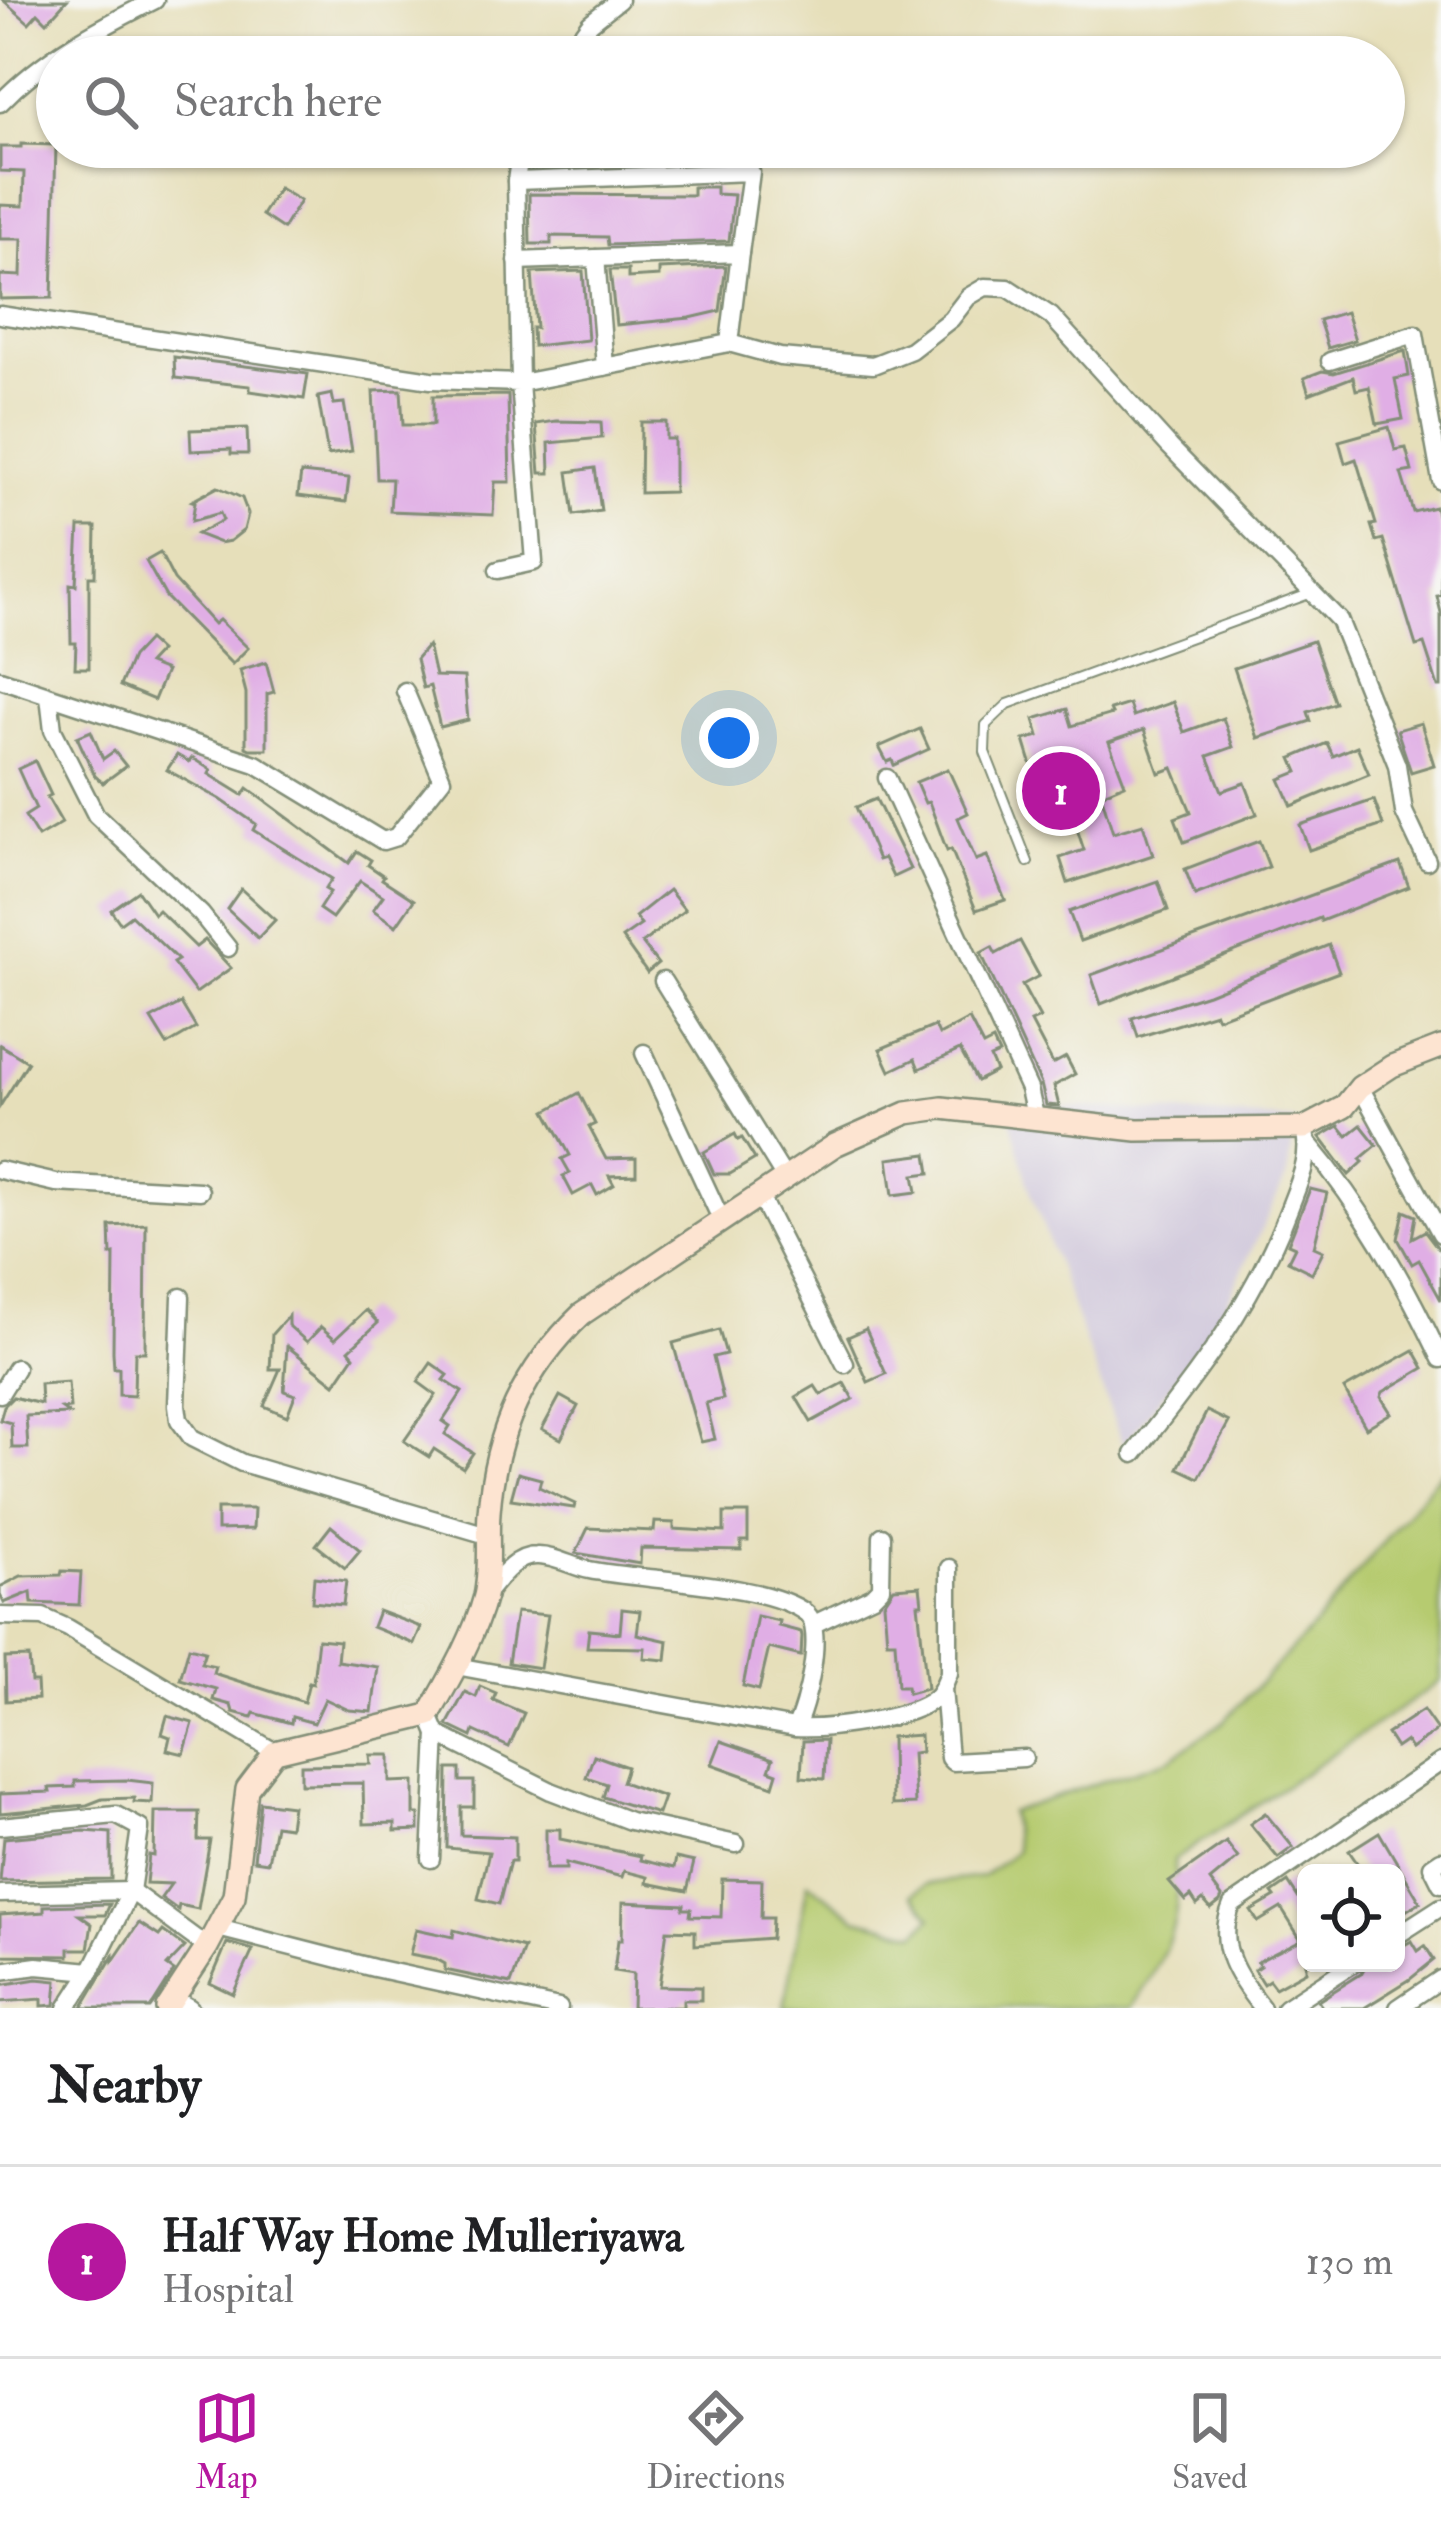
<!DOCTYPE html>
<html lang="en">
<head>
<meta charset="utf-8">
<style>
	:root { --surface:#fff; --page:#f2f2f2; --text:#202124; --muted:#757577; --line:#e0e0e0; --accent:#b5179e }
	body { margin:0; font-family:"IM FELL Double Pica",serif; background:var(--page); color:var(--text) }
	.controls { position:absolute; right:36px; bottom:36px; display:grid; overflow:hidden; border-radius:18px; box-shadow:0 3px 9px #0004 }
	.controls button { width:108px; height:108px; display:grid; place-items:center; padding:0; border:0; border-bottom:3px solid var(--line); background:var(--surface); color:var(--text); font:60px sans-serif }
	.you { position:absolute; left:729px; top:738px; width:42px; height:42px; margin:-30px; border:9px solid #fff; border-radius:50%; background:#1a73e8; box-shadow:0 0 0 18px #1a73e833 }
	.badge { display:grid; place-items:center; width:78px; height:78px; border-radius:50%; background:var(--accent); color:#fff; font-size:39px; font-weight:700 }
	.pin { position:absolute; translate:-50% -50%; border:6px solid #fff; box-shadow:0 3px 12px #0006 }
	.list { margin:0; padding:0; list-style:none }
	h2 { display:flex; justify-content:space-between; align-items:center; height:156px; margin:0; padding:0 48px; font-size:51px }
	h2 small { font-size:39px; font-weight:400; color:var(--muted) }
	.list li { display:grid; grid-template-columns:78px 1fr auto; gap:36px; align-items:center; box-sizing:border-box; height:192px; padding:0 48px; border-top:3px solid var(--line) }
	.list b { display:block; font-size:45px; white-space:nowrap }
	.list p { margin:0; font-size:39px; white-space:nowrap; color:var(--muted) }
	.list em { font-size:39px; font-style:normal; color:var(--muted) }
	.icon { flex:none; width:66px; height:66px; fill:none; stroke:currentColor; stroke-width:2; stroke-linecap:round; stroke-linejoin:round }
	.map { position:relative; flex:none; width:1441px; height:2008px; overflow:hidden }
	.search { position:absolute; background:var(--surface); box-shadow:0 3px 9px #0004; left:36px; right:36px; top:36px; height:132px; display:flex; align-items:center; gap:30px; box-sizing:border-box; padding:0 42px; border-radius:66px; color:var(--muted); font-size:45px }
	.sheet { height:348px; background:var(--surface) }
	nav { display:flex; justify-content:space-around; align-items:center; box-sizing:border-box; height:168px; border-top:3px solid var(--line); background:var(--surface); font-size:33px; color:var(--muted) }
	nav a { display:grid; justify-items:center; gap:6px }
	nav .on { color:var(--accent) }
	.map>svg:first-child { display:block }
</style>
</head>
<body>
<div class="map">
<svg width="1441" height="2008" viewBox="0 0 1441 2008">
	<rect width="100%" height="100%" fill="#f6f6f2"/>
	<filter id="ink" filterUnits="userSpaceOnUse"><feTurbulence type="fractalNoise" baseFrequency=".00833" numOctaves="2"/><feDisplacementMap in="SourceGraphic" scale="24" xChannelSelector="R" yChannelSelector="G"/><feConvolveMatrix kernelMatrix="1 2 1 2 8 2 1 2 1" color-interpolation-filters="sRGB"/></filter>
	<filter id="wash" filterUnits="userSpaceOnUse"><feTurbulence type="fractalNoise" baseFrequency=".004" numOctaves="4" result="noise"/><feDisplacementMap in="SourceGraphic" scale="48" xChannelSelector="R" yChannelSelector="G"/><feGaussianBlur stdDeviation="2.7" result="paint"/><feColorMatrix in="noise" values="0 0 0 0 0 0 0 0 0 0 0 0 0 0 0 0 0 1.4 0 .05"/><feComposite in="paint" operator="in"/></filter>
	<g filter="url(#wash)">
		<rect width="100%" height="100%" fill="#e6dfba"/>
		<!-- industrial -->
		<path fill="#c9bfd7" d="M1006 1103 1295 1120 1287 1176 1215 1327 1123 1446 1031 1193Z"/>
		<!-- green -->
		<path fill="#b6cb6f" stroke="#6a8452" stroke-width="3" d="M1441 1472V1681L1174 1860C1185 1926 1165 1954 1131 2008H784L808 1882 856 1918 916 1933 932 1917 912 1894 927 1884 982 1877 1016 1851 1010 1812 1170 1759 1223 1722 1315 1625Z"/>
		<g id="blocks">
			<!-- building -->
			<g fill="#e0aee5">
				<path d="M3 0H67L47 22 38 13 29 23Z"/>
				<path d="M21 144 56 145 52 298 0 299V275L21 276 22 239H0V205L23 206 24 172 0 171V147H21Z"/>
				<path d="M693 187H716V194L734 195 729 241 608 245 607 237 551 236V244H530L529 194 693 195Z"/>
				<path d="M279 188 300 201 283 229 262 215Z"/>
				<path d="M726 266 720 311 690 318 616 325 610 270H628V278L659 276V269Z"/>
				<path d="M583 271 588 340 533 346 532 328H536L532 273Z"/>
				<path d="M1346 312 1355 340 1328 348 1319 320Z"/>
				<path d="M1405 351 1409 376 1395 379 1403 419 1377 424 1369 387 1356 390 1353 377 1309 394 1304 378 1322 371 1334 373Z"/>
				<path d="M174 357 308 374 304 399 250 391V386L175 378Z"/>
				<path d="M401 390 403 425H433V396L508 395 510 482H495L493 515 390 511 392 479H377L373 391Z"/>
				<path d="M332 394 334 404 344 403 352 451 328 455 318 397Z"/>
				<path d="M556 421 601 422 602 438 549 443 550 473H540L536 424Z"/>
				<path d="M641 422H666V439H674V492L640 493Z"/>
				<path d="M1389 427 1395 450 1406 448 1412 471 1401 473 1413 512 1435 507 1441 529V595L1437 596 1441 613V687H1438L1424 644 1416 646 1383 539 1376 541 1371 525 1376 524 1356 459 1345 463 1339 441Z"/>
				<path d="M247 428 248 454H231V449L191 451 190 430Z"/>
				<path d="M595 468 601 511 574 515 568 472Z"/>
				<path d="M301 473 349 478 346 502 298 496Z"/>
				<path d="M218 487 242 498 248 514 244 530 230 541 220 543 197 534 223 520 220 513 192 521 195 502 192 501Z"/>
				<path d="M79 527H96L95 576H89V668H75L76 643H71L70 584 76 585Z"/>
				<path d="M160 553 174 580 214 624 219 620 248 648 232 664 166 597 146 561Z"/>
				<path d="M148 640 160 651 148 664 166 671 154 700 120 686 132 657Z"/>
				<path d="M1313 641 1335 703 1308 712 1311 721 1258 738 1234 668Z"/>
				<path d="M428 645 435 676 464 677 468 720 440 727 430 686 423 688 416 659Z"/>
				<path d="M266 662 274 692 267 694V749H250L246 747V693L240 670Z"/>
				<path d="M1173 702 1184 732 1223 718 1233 747 1208 756 1222 791 1245 783 1257 814 1184 842 1175 818 1191 812 1173 768 1159 773 1144 730 1109 742 1125 784 1101 794 1113 833 1143 824 1153 855 1068 883 1060 858 1084 850 1069 805 1048 813 1040 792 1024 740 1039 736 1034 719 1067 709 1072 726 1112 714 1110 710 1129 704 1133 716Z"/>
				<path d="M1421 723 1434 765 1411 772 1397 730Z"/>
				<path d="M920 729 929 749 894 765 892 760 887 762 879 747Z"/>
				<path d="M91 731 103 759 114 751 126 766 103 783 95 776 77 737Z"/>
				<path d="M1327 743 1333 756 1357 746 1369 774 1292 806 1280 779 1298 772 1292 758Z"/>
				<path d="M177 755 189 762 192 758 211 770 209 774 243 795 248 788 349 863 357 851 371 860 368 865 384 876 382 879 414 900 396 926 373 910 383 896 360 881 332 918 319 909 330 892 325 889 332 879 253 830 256 824 220 799 167 770Z"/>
				<path d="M35 761 51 795 47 797 62 823 38 837 25 816 36 809 18 769Z"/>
				<path d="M948 769 968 813 958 818 976 860 987 856 1005 900 976 910 951 849 947 851 929 802 925 803 916 782Z"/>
				<path d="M876 799 910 869 893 877 884 858 878 860 856 807Z"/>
				<path d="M1374 800 1383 825 1309 850 1300 825Z"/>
				<path d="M1259 841 1269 867 1195 895 1185 869Z"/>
				<path d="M1400 863 1409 887 1321 921 1320 918 1101 1004 1091 975Z"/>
				<path d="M1158 881 1168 910 1080 941 1069 912Z"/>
				<path d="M241 889 275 920 258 938 227 909Z"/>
				<path d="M669 890 685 910 642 943 658 964 647 973 622 938 641 925 635 917Z"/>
				<path d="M138 891 154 914 158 910 196 947 205 940 231 968 196 993 173 963 178 960 131 915 120 923 111 910Z"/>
				<path d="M1020 941 1039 976 1022 985 1040 1018 1031 1022 1053 1064 1066 1057 1075 1074 1054 1086 1059 1106 1046 1105 1041 1084 981 953 992 947 996 954Z"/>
				<path d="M1329 945 1339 972 1217 1018 1215 1013 1138 1037 1132 1018 1208 994Z"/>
				<path d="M181 1003 196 1028 167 1045 151 1019Z"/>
				<path d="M969 1019 983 1046 993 1041 999 1054 990 1058 996 1071 977 1081 960 1050 919 1069 915 1059 890 1071 880 1049 935 1026 939 1035Z"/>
				<path d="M0 1045 28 1062 0 1106Z"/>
				<path d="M579 1093 595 1124 589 1127 606 1159 636 1158V1175L609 1176 614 1185 597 1195 592 1185 573 1195 563 1176 570 1173 562 1159 570 1155 546 1111Z"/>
				<path d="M1361 1125 1377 1145 1360 1159 1363 1162 1349 1175 1320 1137 1339 1126 1347 1136Z"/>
				<path d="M735 1134 738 1140 742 1138 755 1159 730 1174H714L704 1152Z"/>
				<path d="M927 1154 930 1173 914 1175 917 1192 893 1195 888 1159Z"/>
				<path d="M1310 1189 1327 1193 1314 1247 1323 1251 1312 1273 1288 1261 1295 1247 1288 1244Z"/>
				<path d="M1404 1211 1416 1216 1412 1238 1425 1231 1441 1252V1300L1419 1260 1412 1264 1398 1239Z"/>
				<path d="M146 1224 145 1352H135L134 1396 119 1395V1368H114L113 1352 114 1254 111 1255 110 1226Z"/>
				<path d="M366 1310 378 1323 349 1350 354 1356 335 1384 287 1346 284 1391 295 1395 287 1416 264 1406 280 1369H270L272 1334 288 1316V1325L307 1342 321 1327 335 1339Z"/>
				<path d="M866 1329 886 1374 868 1382 848 1337Z"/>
				<path d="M719 1330 726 1354 713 1357 723 1399 706 1403 715 1439 701 1442 673 1343Z"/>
				<path d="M1414 1350 1424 1368 1383 1392 1381 1397 1391 1413 1366 1428 1344 1389Z"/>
				<path d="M431 1363 448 1375 444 1380 462 1392 443 1421 450 1426 445 1434 473 1453 463 1468 434 1449 429 1457 404 1441 436 1395 418 1382Z"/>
				<path d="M68 1382 70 1408 62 1409 69 1414 26 1416 28 1448H12L11 1423 0 1420 4 1406 13 1397 41 1404 40 1384Z"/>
				<path d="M844 1383 853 1399 811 1422 796 1397 815 1386 821 1395Z"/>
				<path d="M560 1396 578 1406 561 1439 542 1429Z"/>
				<path d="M1207 1411 1229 1422 1199 1478 1178 1468Z"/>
				<path d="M518 1473 541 1479 539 1487 575 1504 574 1508 511 1499Z"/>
				<path d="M217 1509H254L253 1529 217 1530Z"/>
				<path d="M724 1513H748V1541H741V1550L641 1548 640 1564 576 1553 588 1528 654 1531 655 1522 674 1523V1529L724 1532Z"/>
				<path d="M331 1526 360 1550 345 1568 316 1545Z"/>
				<path d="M62 1571 81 1572 79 1605 32 1603 31 1592 4 1603 0 1595V1587L21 1576 61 1575Z"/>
				<path d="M314 1577 346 1581 343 1605 312 1602Z"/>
				<path d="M920 1586 922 1604H918L927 1688 908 1693 907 1686H898L895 1641H887L884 1603 894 1588Z"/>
				<path d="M622 1609 640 1611 637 1634 668 1641 666 1660 644 1658 645 1648 587 1647 589 1630 620 1633Z"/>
				<path d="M378 1611 421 1627 414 1644 372 1627Z"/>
				<path d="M516 1612 548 1615 540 1668 508 1663Z"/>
				<path d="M757 1616 779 1621 778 1626 801 1632 802 1636 801 1656 769 1648 759 1690 743 1686Z"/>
				<path d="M318 1639 339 1641 337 1661 378 1667 372 1712 349 1710 325 1699 314 1723 292 1717 291 1723 254 1713 252 1717 233 1712 231 1705 213 1700 216 1689 180 1679 189 1647 205 1651 201 1663 215 1666 213 1673 304 1702 309 1682 313 1683Z"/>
				<path d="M29 1657 31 1682H37L38 1699 6 1701 5 1658Z"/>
				<path d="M480 1686 496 1693 493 1700 524 1713 509 1747 474 1731 472 1737 447 1725 465 1692 476 1697Z"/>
				<path d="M1423 1710 1437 1730 1411 1749 1406 1741 1396 1748 1387 1734Z"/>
				<path d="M167 1716 193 1723 184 1754 167 1750 170 1737 162 1734Z"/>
				<path d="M920 1735 921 1752 912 1753 915 1804 892 1805 891 1737Z"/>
				<path d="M826 1740 824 1779 801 1777 803 1741Z"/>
				<path d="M721 1741 773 1759 769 1770 777 1773 773 1786 712 1764Z"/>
				<path d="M370 1755H390V1782L414 1781V1814H419V1830L395 1831V1823L364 1824 363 1783 301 1784V1765L371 1764Z"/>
				<path d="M594 1755 627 1767 622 1782 664 1797 658 1814 603 1797 607 1784 586 1777Z"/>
				<path d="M448 1769H460V1781H474V1807H461V1835L515 1837V1861H510L499 1904 478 1899 489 1852 447 1848Z"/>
				<path d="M127 1780 153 1783 152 1803 134 1802V1798L102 1799 87 1805 0 1813V1794L50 1792 49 1788 75 1787V1781Z"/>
				<path d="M260 1802 292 1806 289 1827 275 1825 268 1862 254 1860Z"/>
				<path d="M155 1812H199L198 1840H210L198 1909 179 1905 178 1910 161 1898 171 1884 146 1883 149 1855 154 1856Z"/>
				<path d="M1265 1813 1293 1847 1278 1858 1250 1824Z"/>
				<path d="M546 1829H560V1839L641 1856 640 1860 674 1868 676 1858 694 1862 687 1891 647 1883 648 1877 624 1871 622 1877 566 1863V1869H546Z"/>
				<path d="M84 1831 111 1833V1879L0 1881 4 1838Z"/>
				<path d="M1379 1832 1420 1902 1396 1917V1873H1364L1349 1851Z"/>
				<path d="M1226 1842 1238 1858 1210 1881 1222 1897 1220 1902 1211 1909 1203 1900 1197 1905 1191 1896 1185 1901 1169 1882Z"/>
				<path d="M722 1879 762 1880 761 1918H772L771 1939 695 1945V1931L667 1930 659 1986 701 1987V2000H683V2007L632 2008 633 1974 614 1971 618 1940H622L623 1902 684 1905 683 1909H691L690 1916 721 1917Z"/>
				<path d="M1288 1882 1306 1910V1971L1275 1988 1269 1980 1263 1984 1254 1970 1260 1966 1257 1962 1301 1940 1281 1908 1258 1922 1251 1911 1275 1897 1272 1893Z"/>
				<path d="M110 1904 105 1915H79L92 1924 88 1949H69V1956L0 1955V1915L44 1912V1906Z"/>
				<path d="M139 1923 159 1936 163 1931 185 1947 167 1966 174 1971 153 2004 150 2008H82L113 1956V1961Z"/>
				<path d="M416 1929 453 1937 454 1930 524 1948 511 1984 445 1970V1964L436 1959 410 1954Z"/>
				<path d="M1412 1941 1418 1951 1425 1946 1434 1960 1409 1980 1364 2008H1323L1318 2001 1361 1974 1367 1963H1396V1949Z"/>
				<path d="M227 1943 253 1950 233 1994 210 1983Z"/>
				<path d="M37 1979 57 1981 55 2005 42 2006V1999L0 2002V1985Z"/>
			</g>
		</g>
	</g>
	<g filter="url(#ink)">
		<use href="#blocks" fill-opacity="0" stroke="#828e77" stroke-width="3"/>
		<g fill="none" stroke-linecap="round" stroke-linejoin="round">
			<!-- lane casing -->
			<g stroke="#828e77" stroke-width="12">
				<path id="lane" d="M1028 862 985 752 986 725 1008 704 1309 594"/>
			</g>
			<!-- street casing -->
			<g stroke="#828e77" stroke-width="21">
				<g id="street">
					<path d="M565 57 590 23 619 0"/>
					<path d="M0 103C44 57 99 28 155 0"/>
					<path d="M521 147 516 181 520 383 729 343 740 253 596 258 605 367"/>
					<path d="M516 181 751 172 740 253"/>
					<path d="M517 261 596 258"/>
					<path d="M0 315 431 380 520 383 534 562 498 570"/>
					<path d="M729 343 780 357 873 365 911 350 951 319 968 297 985 287 1008 288 1051 316 1170 447 1339 620 1397 765 1404 812 1427 861"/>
					<path d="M1330 361 1415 334 1441 481"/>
					<path d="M0 679 256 764 383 841 396 837 442 779 405 691"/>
					<path d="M49 696 53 730 96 815 201 914 228 948"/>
					<path d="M887 778 1029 1089 1035 1116"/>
					<path d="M663 981 785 1178"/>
					<path d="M644 1053 721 1219"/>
					<path d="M1360 1087 1441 1234"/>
					<path d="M1308 1143C1364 1209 1404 1281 1441 1359"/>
					<path d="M0 1170 56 1183 200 1191"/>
					<path d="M759 1195 845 1364"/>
					<path d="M181 1297 177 1405 179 1420 192 1438 242 1463 487 1535"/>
					<path d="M0 1394 16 1368"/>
					<path d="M1134 1454C1196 1377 1254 1302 1289 1209 1299 1182 1312 1157 1304 1128"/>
					<path d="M486 1594C499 1579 514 1556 536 1556 553 1555 573 1567 589 1570 643 1581 766 1582 806 1613 826 1628 806 1708 795 1728"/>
					<path d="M0 1616 43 1617 68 1628 275 1752"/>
					<path d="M814 1624 873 1596 881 1588 882 1536"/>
					<path d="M456 1666 795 1728C827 1730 911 1719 935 1698 943 1691 945 1682 949 1673V1568"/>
					<path d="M943 1689 949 1758 953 1762 1024 1758"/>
					<path d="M429 1715 437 1734 551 1791 630 1821 736 1844"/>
					<path d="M0 1826 116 1815 140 1828 131 1891 91 1971 37 1966 0 1971"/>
					<path d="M431 1859 437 1734"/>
					<path d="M1441 1860 1432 1866 1441 1884"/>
					<path d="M0 1894 131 1891 207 1947"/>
					<path d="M218 1928 374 1968 559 2008"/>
					<path d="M1396 1936 1441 1907"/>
					<path d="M173 1998 190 2008"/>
					<path d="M67 2008 91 1971"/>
					<path d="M1262 2008C1238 1978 1215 1945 1232 1905L1441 1762"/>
					<path d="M1285 2008 1354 1963"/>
					<path d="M1398 2008 1441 1979"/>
				</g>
			</g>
			<!-- secondary casing -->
			<g stroke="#828e77" stroke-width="26">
				<path id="secondary" d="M167 2008 207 1947 234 1896 247 1789 275 1752 429 1715C450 1678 474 1638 485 1596 491 1570 487 1539 489 1512 495 1432 524 1369 582 1314L835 1145 907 1113 942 1108 1137 1130 1304 1128 1344 1107 1360 1087 1392 1066 1441 1047"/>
			</g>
			<!-- lane -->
			<use href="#lane" stroke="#fff" stroke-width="8"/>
			<!-- street -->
			<use href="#street" stroke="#fff" stroke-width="16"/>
			<!-- secondary -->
			<use href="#secondary" stroke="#fde4d1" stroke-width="21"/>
		</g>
	</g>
</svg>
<div class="controls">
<button><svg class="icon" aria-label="locate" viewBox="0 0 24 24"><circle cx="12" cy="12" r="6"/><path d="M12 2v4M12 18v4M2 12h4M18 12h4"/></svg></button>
</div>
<div class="you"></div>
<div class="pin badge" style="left:1061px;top:791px">1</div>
<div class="search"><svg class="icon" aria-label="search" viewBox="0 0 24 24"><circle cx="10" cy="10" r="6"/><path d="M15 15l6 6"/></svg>Search here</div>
</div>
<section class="sheet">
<h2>Nearby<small></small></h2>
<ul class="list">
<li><span class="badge">1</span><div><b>Half Way Home Mulleriyawa</b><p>Hospital</p></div><em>130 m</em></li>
</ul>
</section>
<nav>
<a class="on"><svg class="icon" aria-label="map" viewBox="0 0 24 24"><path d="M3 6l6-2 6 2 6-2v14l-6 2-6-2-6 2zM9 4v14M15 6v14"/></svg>Map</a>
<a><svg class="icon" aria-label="directions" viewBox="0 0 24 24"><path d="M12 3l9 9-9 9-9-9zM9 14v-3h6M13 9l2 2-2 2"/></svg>Directions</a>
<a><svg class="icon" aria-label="saved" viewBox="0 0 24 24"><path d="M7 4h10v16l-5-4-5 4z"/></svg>Saved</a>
</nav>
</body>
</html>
